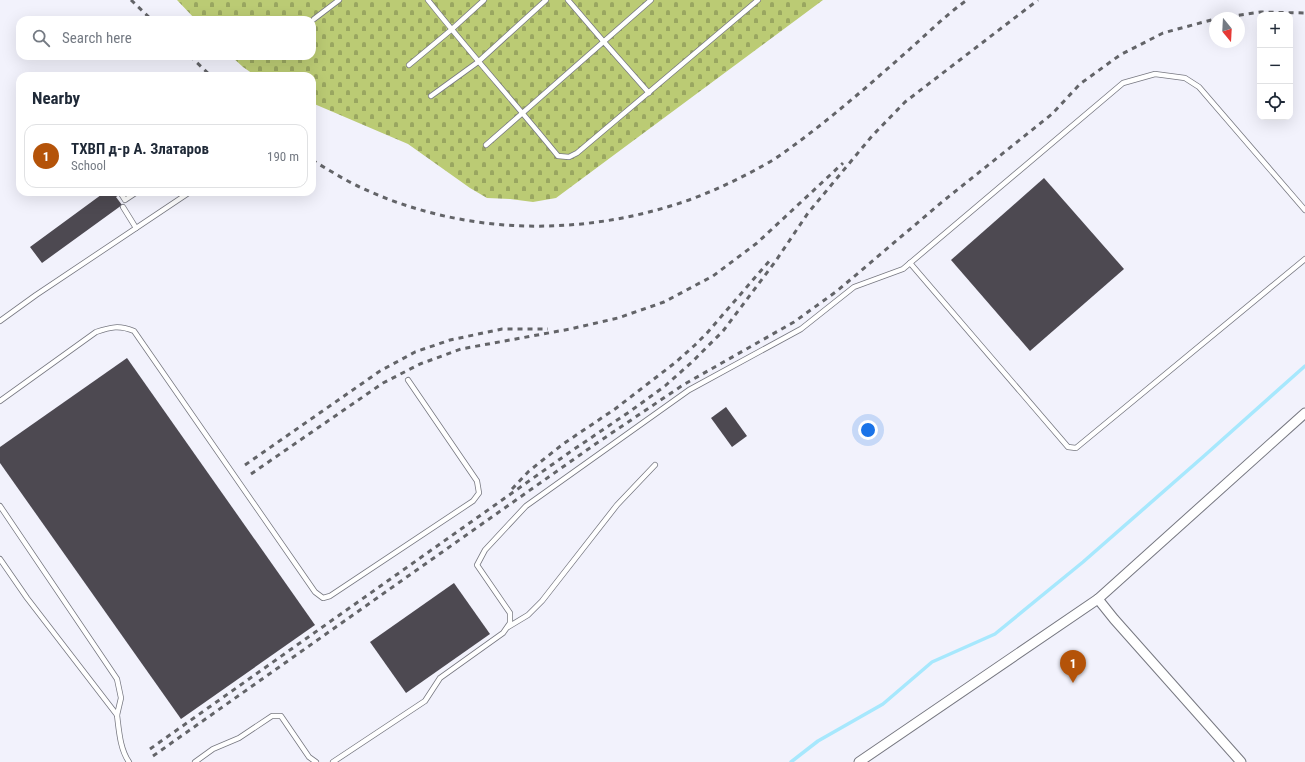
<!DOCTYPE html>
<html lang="en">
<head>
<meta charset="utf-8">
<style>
	:root { --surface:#fff; --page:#f6f6f7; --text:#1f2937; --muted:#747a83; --line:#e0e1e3; --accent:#b45309 }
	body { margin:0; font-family:"Roboto Condensed",sans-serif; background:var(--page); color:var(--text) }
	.controls { position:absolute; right:12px; top:12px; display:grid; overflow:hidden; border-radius:8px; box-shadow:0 4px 16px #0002 }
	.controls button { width:36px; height:36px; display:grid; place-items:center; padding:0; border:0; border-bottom:1px solid var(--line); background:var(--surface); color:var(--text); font:20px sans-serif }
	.compass { position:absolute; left:1209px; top:12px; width:36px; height:36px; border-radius:50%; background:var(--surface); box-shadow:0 4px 16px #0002; rotate:162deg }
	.you { position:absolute; left:868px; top:430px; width:14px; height:14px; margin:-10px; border:3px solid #fff; border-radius:50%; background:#1a73e8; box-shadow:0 0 0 6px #1a73e833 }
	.badge { display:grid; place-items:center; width:26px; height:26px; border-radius:50%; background:var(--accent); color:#fff; font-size:13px; font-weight:700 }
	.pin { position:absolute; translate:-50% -33px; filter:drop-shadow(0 1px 2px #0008) }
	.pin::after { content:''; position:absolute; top:21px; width:14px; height:12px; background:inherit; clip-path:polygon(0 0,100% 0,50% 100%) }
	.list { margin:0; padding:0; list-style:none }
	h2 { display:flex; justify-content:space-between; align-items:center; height:52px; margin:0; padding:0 16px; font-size:17px }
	h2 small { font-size:13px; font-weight:400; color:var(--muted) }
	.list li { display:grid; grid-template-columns:26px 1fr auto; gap:12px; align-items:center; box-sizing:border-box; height:64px; margin:0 8px 8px; padding:0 8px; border:1px solid var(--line); border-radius:12px }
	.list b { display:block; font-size:15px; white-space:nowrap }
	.list p { margin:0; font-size:13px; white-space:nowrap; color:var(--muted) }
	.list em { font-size:13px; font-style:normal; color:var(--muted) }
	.icon { flex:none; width:22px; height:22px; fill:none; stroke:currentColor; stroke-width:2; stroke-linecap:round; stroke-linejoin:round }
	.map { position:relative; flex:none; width:1305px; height:762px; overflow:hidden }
	.search { position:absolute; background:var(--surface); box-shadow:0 4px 16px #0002; left:16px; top:16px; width:300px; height:44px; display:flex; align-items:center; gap:10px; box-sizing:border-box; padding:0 14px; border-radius:12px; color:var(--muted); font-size:15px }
	.panel { position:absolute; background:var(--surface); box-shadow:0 4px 16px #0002; left:16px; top:72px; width:300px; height:124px; border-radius:12px }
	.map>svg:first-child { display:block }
</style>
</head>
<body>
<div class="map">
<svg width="1305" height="762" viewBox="0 0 1305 762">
	<defs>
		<pattern id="cemetery-stones" width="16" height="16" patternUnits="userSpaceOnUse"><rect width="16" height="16" fill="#bbcb74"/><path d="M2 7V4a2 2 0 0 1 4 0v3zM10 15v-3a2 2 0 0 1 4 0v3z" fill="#99a660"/></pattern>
	</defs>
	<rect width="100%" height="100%" fill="#f2f2fc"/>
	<!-- cemetery -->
	<path fill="url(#cemetery-stones)" d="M177 0H823L556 198 533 202 510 199 487 198 470 188 408 144 312 103V76H256L243 67 231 56H312V20H196Z"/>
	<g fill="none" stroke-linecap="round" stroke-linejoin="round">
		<!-- stream -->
		<path stroke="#a7e8fd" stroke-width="3.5" d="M791 762 818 741 883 704 932 662 995 634 1083 562 1204 456 1305 366"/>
	</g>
	<!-- building -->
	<g fill="#4d4951">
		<path d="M1044 178 1124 269 1030 351 951 260Z"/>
		<path d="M105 192 108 194 110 192H117L119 195 116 197 122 205 42 263 30 247Z"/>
		<path d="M127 358 315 625 181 719 0 463V447Z"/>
		<path d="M726 407 747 436 732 447 711 418Z"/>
		<path d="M454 583 490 634 406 693 370 642Z"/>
	</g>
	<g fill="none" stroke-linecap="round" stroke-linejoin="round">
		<!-- service casing -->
		<g stroke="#777881" stroke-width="6">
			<g id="service">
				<path d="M428 0C470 53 515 103 558 156L569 157 577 153 758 0"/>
				<path d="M568 0 604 42 649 93"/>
				<path d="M314 19 339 0"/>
				<path d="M409 65 451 30 484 0"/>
				<path d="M431 96 478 62 546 0"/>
				<path d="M486 145 651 0"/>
				<path d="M120 192 125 200 137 192"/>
				<path d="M123 207 136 228"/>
				<path d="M910 263 1068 447 1076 448 1305 259"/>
				<path d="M0 321 36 295 190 192"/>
				<path d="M0 401 96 332C111 327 119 325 134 331L315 592 323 598 330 596 473 501 479 493 477 481 408 380"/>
				<path d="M0 506 117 679 121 698 117 715"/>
				<path d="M0 559 27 598 117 715C119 731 120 749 129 762"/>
				<path d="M508 627 528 615 542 601 617 505 655 465"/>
				<path d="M195 762 213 749 239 738 272 716H281L309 757 316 762"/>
				<path d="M333 762 425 701 440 678 503 633 510 623V613L477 565 485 550 526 506 689 390 801 329 854 287 903 269 1123 83 1155 74 1185 78 1199 87 1305 210"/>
			</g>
		</g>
		<!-- minor casing -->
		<g stroke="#777881" stroke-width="11">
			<g id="minor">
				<path d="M1098 599 1114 619 1241 762"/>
				<path d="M859 762 1098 599 1305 413"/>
			</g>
		</g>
		<!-- service -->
		<use href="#service" stroke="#fff" stroke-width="4.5"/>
		<!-- minor -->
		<use href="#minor" stroke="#fff" stroke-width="9"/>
		<!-- rail -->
		<g stroke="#636468" stroke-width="3" stroke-dasharray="5 5" stroke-linecap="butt">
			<path d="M131 0 152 20"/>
			<path d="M1219 18 1261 12 1305 13"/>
			<path d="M190 56 211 76"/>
			<path d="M312 160C329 170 346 181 364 189 467 236 583 237 689 200 713 191 735 181 757 169 764 165 772 161 779 156 826 123 868 86 911 48 929 32 947 14 967 0"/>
			<path d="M245 465 380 371 415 352 450 340 502 329H548"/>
			<path d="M251 474 383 383 420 364 461 349 570 329 618 318 664 302 713 276 757 243 843 163"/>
			<path d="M512 489 529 471 563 444 615 409 676 362 695 345 707 333 771 259"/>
			<path d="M150 749 570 452 632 410 665 386 692 362 723 331 775 262 808 213 872 136 905 102 1038 0"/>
			<path d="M153 756 594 445 683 385 794 322 837 291 942 202 1052 114 1080 84 1120 55 1163 33 1215 19"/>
		</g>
	</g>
</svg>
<div class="controls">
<button>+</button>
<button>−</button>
<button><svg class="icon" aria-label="locate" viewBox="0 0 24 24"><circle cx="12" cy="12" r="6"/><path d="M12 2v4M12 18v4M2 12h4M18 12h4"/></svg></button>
</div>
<svg class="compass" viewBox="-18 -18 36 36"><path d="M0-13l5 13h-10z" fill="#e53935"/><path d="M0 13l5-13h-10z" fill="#747a83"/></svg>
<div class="you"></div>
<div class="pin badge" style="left:1073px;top:683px">1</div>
<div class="search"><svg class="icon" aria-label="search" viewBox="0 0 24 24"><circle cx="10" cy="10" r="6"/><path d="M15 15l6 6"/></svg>Search here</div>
<section class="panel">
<h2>Nearby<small></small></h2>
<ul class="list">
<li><span class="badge">1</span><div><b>ТХВП д-р А. Златаров</b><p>School</p></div><em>190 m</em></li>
</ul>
</section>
</div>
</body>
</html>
